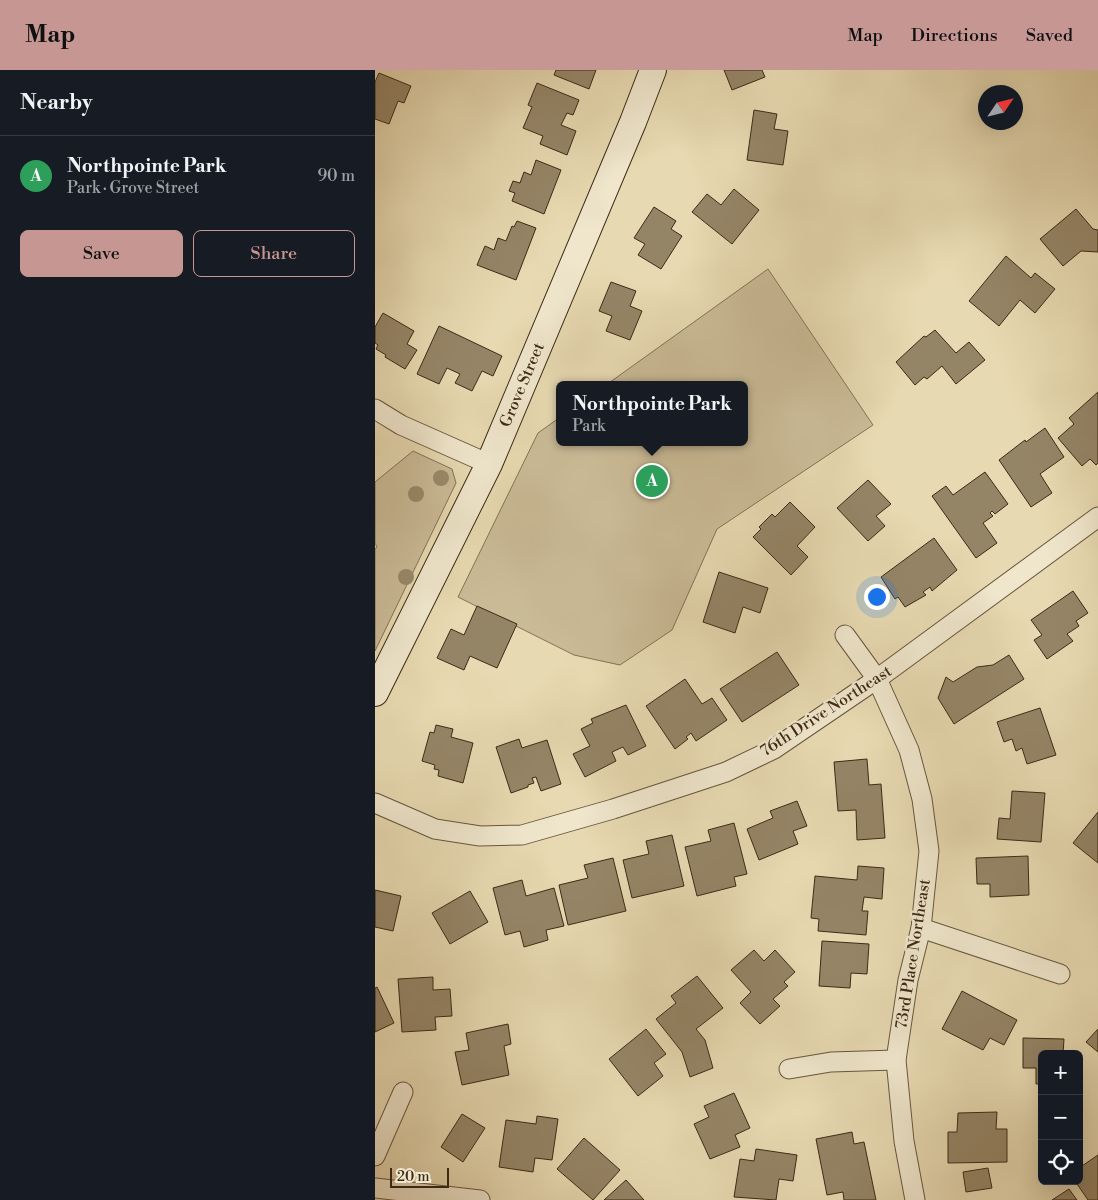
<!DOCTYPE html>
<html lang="en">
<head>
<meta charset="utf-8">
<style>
	:root { --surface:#171b24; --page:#20242c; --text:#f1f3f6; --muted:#9ea1a6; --line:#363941; --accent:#c59692 }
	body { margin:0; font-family:"Libre Bodoni",serif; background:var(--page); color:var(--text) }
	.controls { position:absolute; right:15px; bottom:15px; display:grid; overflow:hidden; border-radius:8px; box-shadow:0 5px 20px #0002 }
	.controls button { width:45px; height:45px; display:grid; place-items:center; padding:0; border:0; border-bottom:1px solid var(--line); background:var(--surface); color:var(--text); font:25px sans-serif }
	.compass { position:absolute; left:603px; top:15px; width:45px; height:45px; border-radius:50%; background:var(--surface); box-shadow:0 5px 20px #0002; rotate:55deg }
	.scale { position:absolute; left:15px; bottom:12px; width:59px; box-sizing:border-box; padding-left:5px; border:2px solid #3d2a16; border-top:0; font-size:14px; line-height:18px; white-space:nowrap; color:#3d2a16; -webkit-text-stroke:4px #efe6cc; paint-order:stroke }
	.you { position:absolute; left:501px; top:526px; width:18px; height:18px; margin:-12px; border:4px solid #fff; border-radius:50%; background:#1a73e8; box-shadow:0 0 0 8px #1a73e833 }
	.badge { display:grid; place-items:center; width:32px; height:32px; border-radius:50%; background:var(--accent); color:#fff; font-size:16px; font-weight:700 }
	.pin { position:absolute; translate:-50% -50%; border:2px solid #fff; box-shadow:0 1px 5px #0006 }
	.popup { position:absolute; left:181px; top:311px; width:192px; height:65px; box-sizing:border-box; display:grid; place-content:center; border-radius:8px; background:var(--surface); filter:drop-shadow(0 1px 4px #0005); font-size:16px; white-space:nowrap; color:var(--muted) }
	.popup b { font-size:19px; color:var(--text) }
	.popup::after { content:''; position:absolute; left:50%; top:100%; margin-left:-10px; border:10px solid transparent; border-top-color:var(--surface) }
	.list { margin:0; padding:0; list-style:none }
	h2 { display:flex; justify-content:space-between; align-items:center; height:65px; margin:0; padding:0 20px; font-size:21px }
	h2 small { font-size:16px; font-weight:400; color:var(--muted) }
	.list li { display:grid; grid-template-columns:32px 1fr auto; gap:15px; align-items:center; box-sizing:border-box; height:80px; padding:0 20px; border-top:1px solid var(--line) }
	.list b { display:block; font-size:19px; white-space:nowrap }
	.list p { margin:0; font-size:16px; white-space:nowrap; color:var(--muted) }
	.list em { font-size:16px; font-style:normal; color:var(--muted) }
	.actions { display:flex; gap:10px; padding:15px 20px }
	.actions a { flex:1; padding:11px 0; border:1px solid var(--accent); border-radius:8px; text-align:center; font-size:18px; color:var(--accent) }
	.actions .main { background:var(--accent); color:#111 }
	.icon { flex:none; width:28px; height:28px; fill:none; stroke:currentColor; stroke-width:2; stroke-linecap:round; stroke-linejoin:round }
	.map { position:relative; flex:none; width:723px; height:1130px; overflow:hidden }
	header { display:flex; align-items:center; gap:30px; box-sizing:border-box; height:70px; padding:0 25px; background:var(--accent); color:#111 }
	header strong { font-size:24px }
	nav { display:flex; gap:28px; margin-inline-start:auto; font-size:18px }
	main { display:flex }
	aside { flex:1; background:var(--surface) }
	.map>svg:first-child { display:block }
</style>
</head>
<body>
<header>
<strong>Map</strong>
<nav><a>Map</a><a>Directions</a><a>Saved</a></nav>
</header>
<main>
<aside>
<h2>Nearby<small></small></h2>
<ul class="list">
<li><span class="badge" style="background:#2e9e5b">A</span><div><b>Northpointe Park</b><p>Park · Grove Street</p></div><em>90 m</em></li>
</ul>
<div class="actions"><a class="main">Save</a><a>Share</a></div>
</aside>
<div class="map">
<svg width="723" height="1130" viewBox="0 0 723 1130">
	<rect width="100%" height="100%" fill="#e7d9b1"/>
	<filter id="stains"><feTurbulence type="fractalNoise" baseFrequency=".004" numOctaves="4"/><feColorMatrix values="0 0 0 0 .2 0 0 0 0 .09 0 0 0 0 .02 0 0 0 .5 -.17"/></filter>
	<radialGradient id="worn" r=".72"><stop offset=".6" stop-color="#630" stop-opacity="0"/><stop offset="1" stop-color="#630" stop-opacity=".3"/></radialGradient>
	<!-- green -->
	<g fill="#cabb97" stroke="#847256">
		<path d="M393 199 498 355 342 459 297 560 245 595 199 585 83 527 163 363 184 348V372H370V315H231Z"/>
		<path d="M38 381 77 399 81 413 0 581V479L2 477 0 473V412Z"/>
	</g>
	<!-- building -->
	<g fill="#958567" stroke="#3d2a16">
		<path d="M181 0H221L214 19 179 5Z"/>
		<path d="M349 0H387L390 7 357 20Z"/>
		<path d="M4 3 36 16 29 33 23 31 14 54 0 49V12Z"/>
		<path d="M162 13 204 30 198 45 192 43 186 55 201 61 192 85 165 74 168 66 148 58 157 37 153 35Z"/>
		<path d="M379 40 402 44 399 59 413 61 408 95 372 90Z"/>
		<path d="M161 90 186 100 169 144 137 131 140 123 134 121 138 111 145 113 149 102 156 105Z"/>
		<path d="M359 119 384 140 357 174 317 142 332 124 346 135Z"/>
		<path d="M279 137 301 151 296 159 307 166 286 199 263 185 270 174 259 168Z"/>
		<path d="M701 139 718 159 723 160V182L706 181 688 196 665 169Z"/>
		<path d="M142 151 161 158 141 210 102 195 110 176 119 180 123 168 131 171 137 156 139 157Z"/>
		<path d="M631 186 656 208 660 203 680 219 660 243 645 230 624 256 594 231Z"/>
		<path d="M236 212 261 221 255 236 267 241 255 270 231 261 237 246 224 241Z"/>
		<path d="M8 243 39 261 32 274 42 280 30 299 10 287 11 285 1 279 3 275 0 273V257Z"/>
		<path d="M64 256 127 286 118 306 107 301 97 321 80 313 85 304 72 298 64 314 42 304Z"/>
		<path d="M560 260 581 283 594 272 610 290 581 314 567 296 552 309 549 307 540 315 521 292 549 266 551 267Z"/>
		<path d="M723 322V393L721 395 715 389 707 396 683 368 699 354 694 348Z"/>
		<path d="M670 358 689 387 665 404 677 423 656 437 624 390 650 370 651 372Z"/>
		<path d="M610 402 633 434 620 444 617 441 615 443 618 446 608 453 622 473 601 488 557 426 571 416 578 425Z"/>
		<path d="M493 410 516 434 501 446 510 456 493 471 462 438Z"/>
		<path d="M415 432 440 457 422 476 433 487 416 505 378 467 386 459 384 457 397 444 400 447Z"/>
		<path d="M559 468 582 500 557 521 555 517 548 522 551 525 530 537 523 527 520 529 506 507Z"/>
		<path d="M344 502 393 518 385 543 368 537 360 563 328 552Z"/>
		<path d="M698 521 713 543 701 551 704 556 692 564 698 571 672 589 659 570 667 565 656 550Z"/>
		<path d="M102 536 142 554 122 598 95 586 89 600 62 588 76 559 89 565Z"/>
		<path d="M402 582 424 615 367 652 345 619Z"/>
		<path d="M634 585 649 609 579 654 563 628 571 607 578 612 602 597 618 595Z"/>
		<path d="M310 609 327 634 337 628 352 650 321 671 316 663 311 667 313 669 300 679 271 636Z"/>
		<path d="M251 635 271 676 253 685 248 677 237 682 241 691 210 707 198 684 215 676 206 659 218 653 216 649Z"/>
		<path d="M665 638 681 685 652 694 647 678 641 681 637 669 629 672 622 652Z"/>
		<path d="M61 655 78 659 76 667 98 673 88 713 63 706 64 700 59 699 60 695 47 691 55 662 59 663Z"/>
		<path d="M144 669 147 678 172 670 186 714 166 721 161 707 157 708 159 713 153 715V717L136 723 121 677Z"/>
		<path d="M492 689 494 715 506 714 510 768 482 770 481 740 463 741 459 692Z"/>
		<path d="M637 721 670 723 666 772 622 769 624 748 635 749Z"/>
		<path d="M422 731 432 756 418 761 423 774 384 790 372 759 398 748 395 741Z"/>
		<path d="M723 742V793L698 773Z"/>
		<path d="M359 753 372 804 359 807 361 816 322 826 310 777 336 771 333 760Z"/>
		<path d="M297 765 309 816 257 828 248 790 274 784 271 771Z"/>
		<path d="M653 786 654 825 615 827V814H602L601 788Z"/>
		<path d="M238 788 251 841 193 855 184 815 213 808 209 795Z"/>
		<path d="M483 796 509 798 507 829 489 827 487 841H493L491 865 443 861 444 849 436 848 440 806 482 810Z"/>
		<path d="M147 810 151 826 179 818 189 856 171 860 173 870 149 877 145 861 130 865 118 818Z"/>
		<path d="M0 820 26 826 18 861 0 857Z"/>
		<path d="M95 821 113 852 75 874 57 843Z"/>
		<path d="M447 871 494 874 492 904 476 903 475 918 444 916Z"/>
		<path d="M379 880 389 891 400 880 420 902 409 912 413 916 398 929 405 936 385 954 365 933 376 922 356 900Z"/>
		<path d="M322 906 348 938 321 959 330 970 338 998 315 1007 307 982 281 949 301 933 296 926Z"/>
		<path d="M58 907V920L75 919 77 946 60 947 61 960 27 962 23 909Z"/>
		<path d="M2 917 19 953 0 962V918Z"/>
		<path d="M587 921 642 950 629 975 615 968 608 980 567 959Z"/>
		<path d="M133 954 136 974 129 976 134 1005 87 1015 80 982 94 980 91 963Z"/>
		<path d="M271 959 291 984 279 993 288 1006 263 1026 234 989Z"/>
		<path d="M723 959V982L711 972Z"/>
		<path d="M648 968 689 969 688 984H692H667V1014H661V998H648Z"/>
		<path d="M359 1023 375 1058 360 1065 365 1077 335 1089 319 1054 334 1047 329 1036Z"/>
		<path d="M622 1042 621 1059H632V1092L573 1093V1062H582L583 1043Z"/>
		<path d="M87 1044 110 1058 88 1092 66 1077Z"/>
		<path d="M162 1046 183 1049 177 1090 160 1088 158 1102 124 1097 131 1050 161 1054Z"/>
		<path d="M477 1062 479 1074 489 1072 501 1130H469L468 1122 452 1125 441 1069Z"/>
		<path d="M209 1068 245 1100 218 1130 182 1099Z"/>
		<path d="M381 1079 422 1085 418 1111 404 1109 401 1130 359 1127 365 1089 379 1091Z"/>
		<path d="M723 1085V1130H713L700 1111H704V1098Z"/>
		<path d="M613 1098 617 1118 591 1122 588 1102Z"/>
		<path d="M251 1110 269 1130H229Z"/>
		<path d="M694 1119 702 1130H677Z"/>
	</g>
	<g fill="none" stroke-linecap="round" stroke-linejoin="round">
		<!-- street casing -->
		<g stroke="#68563d" stroke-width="21">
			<g id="street">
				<path d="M0 339 26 355 114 394"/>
				<path d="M470 565 502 609 534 680 547 729 554 781 546 858 533 910 521 990 529 1071 540 1130"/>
				<path d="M0 733 60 759 105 766 147 765 238 739 351 702 399 679 502 609 723 447"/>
				<path d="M546 858 685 904"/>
				<path d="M414 999 456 992 521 990"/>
				<path d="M0 1086 28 1022"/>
				<path d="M0 1118 105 1130"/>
			</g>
		</g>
		<!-- secondary casing -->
		<g stroke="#3d2a16" stroke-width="28">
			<path id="secondary" d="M0 623 114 394 258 52 278 0"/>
		</g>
		<!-- street -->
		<use href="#street" stroke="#efe6cc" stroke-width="19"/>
		<!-- secondary -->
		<use href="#secondary" stroke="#efe6cc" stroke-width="26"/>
	</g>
	<!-- trees -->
	<g fill="#99896a">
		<circle cx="66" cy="408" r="8"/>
		<circle cx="41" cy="424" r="8"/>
		<circle cx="31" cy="507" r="8"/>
	</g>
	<g text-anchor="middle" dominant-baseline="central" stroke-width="4.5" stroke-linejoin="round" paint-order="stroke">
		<!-- street labels -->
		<g font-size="16" fill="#3d2a16" stroke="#efe6cc">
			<text transform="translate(147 315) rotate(-67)">Grove Street</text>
			<text transform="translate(451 641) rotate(-33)">76th Drive Northeast</text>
			<text transform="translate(538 884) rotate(-81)">73rd Place Northeast</text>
		</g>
	</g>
	<rect width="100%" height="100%" filter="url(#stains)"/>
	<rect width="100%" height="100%" fill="url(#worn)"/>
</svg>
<div class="controls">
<button>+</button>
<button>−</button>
<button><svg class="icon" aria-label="locate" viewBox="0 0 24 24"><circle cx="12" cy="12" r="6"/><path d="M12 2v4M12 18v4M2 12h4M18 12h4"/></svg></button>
</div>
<svg class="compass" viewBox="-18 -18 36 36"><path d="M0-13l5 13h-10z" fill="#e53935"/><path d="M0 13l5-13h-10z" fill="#9ea1a6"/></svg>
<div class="scale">20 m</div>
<div class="you"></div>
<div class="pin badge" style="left:277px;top:411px;background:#2e9e5b">A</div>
<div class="popup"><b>Northpointe Park</b>Park</div>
</div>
</main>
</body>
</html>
